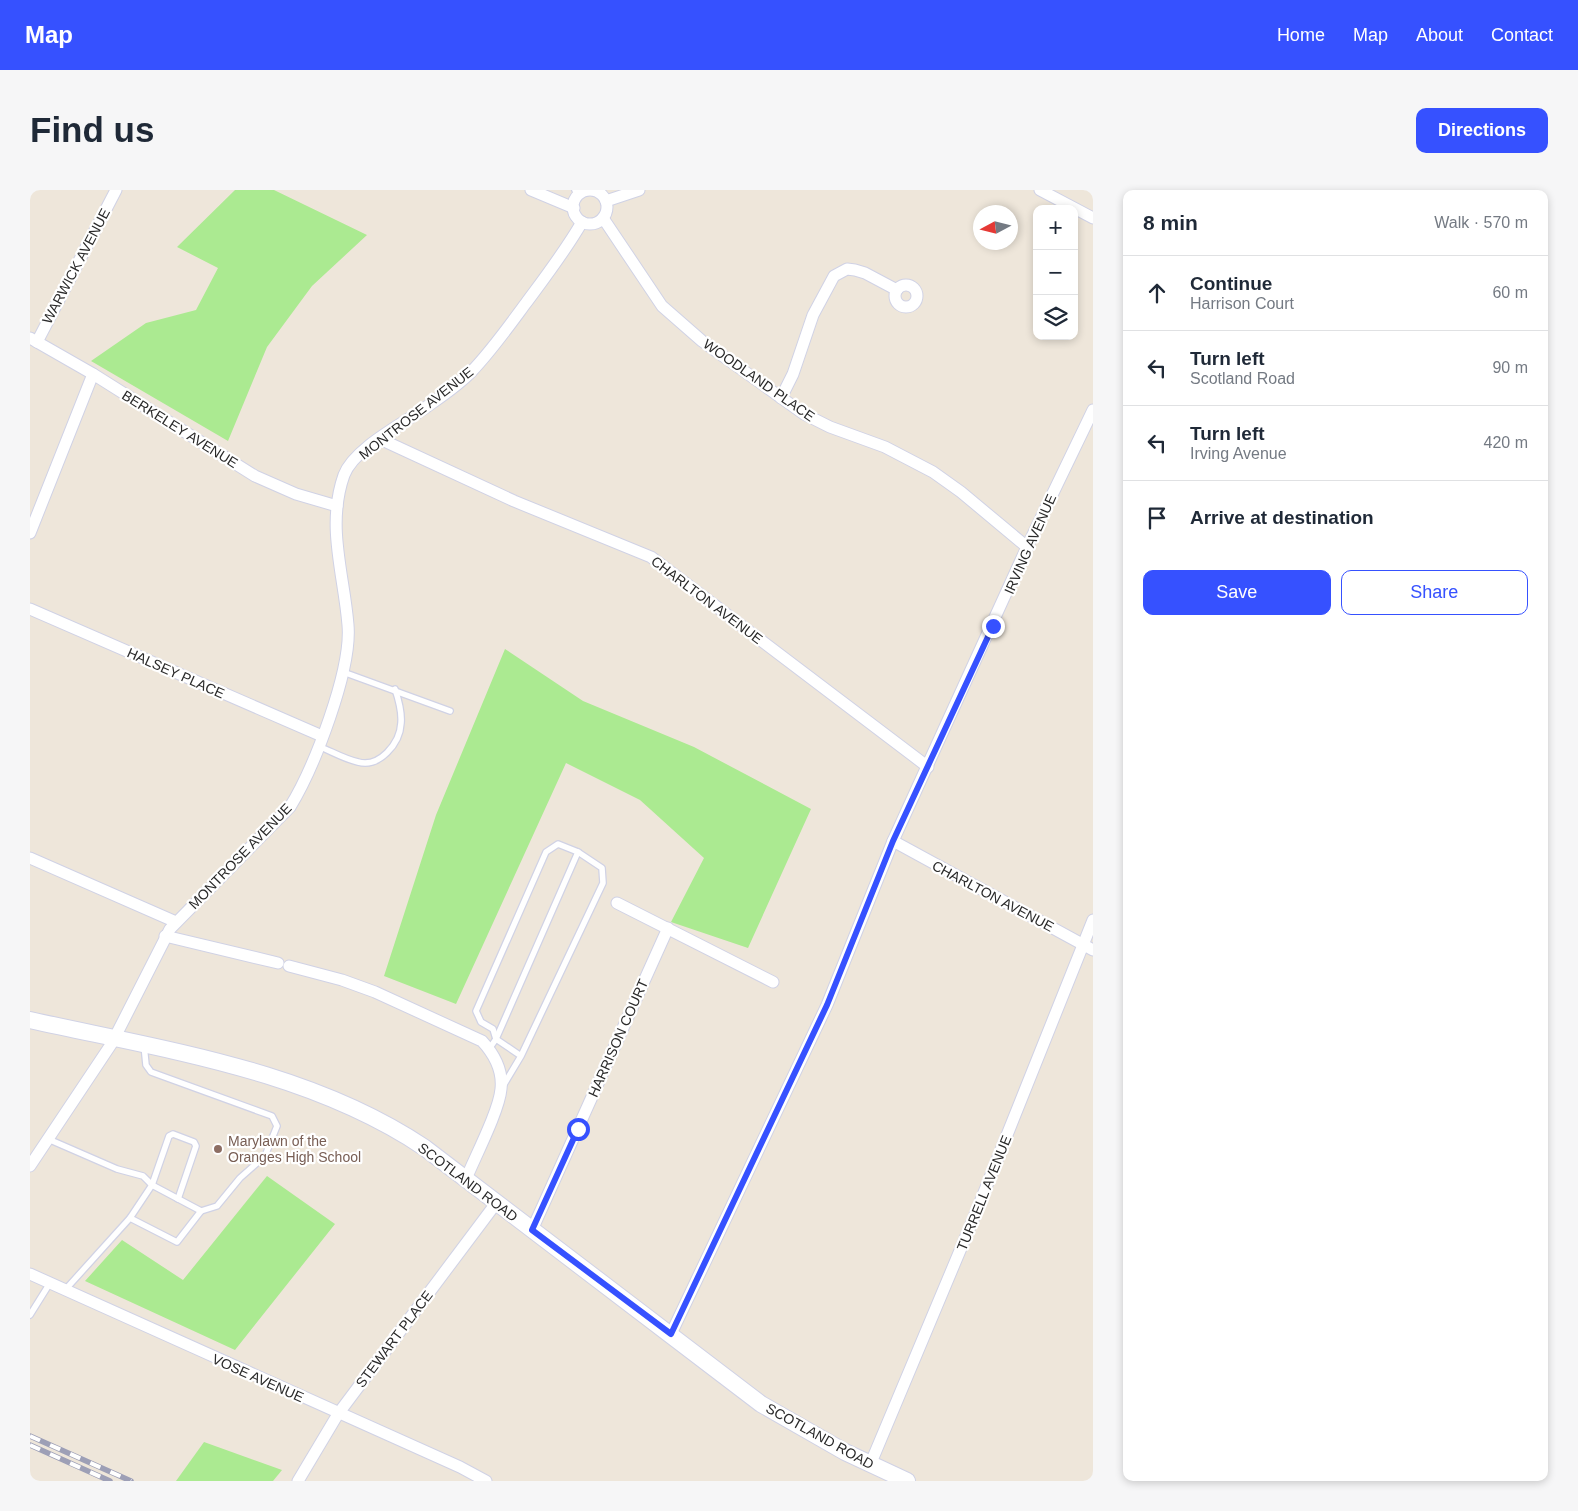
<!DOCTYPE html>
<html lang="en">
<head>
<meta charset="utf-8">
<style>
	:root { --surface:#fff; --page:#f6f6f7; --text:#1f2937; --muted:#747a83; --line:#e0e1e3; --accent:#3651ff }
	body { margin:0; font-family:Helvetica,sans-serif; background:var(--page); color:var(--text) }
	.controls { position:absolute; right:15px; top:15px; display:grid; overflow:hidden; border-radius:10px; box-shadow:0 2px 8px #0003 }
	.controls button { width:45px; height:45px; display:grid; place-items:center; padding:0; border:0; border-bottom:1px solid var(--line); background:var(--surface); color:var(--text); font:25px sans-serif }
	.compass { position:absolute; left:943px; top:15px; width:45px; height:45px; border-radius:50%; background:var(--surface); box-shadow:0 2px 8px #0003; rotate:263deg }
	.stop { position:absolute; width:15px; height:15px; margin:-11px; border:4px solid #3651ff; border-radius:50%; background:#fff }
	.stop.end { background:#3651ff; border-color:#fff; box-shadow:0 1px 5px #0008 }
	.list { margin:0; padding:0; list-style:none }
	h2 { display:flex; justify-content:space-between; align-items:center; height:65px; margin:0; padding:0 20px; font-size:21px }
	h2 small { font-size:16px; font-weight:400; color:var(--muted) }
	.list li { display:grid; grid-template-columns:32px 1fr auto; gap:15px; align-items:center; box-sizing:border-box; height:75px; padding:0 20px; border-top:1px solid var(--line) }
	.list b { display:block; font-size:19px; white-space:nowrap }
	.list p { margin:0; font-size:16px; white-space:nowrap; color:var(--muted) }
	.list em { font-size:16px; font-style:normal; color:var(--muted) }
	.actions { display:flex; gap:10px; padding:15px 20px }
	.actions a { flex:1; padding:11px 0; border:1px solid var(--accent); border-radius:10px; text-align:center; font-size:18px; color:var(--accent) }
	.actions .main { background:var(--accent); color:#fff }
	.icon { flex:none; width:28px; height:28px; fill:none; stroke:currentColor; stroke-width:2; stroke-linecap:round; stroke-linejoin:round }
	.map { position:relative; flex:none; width:1063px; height:1291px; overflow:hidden; border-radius:10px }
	header { display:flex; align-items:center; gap:30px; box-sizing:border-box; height:70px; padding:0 25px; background:var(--accent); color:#fff }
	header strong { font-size:24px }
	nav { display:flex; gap:28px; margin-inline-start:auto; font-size:18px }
	.intro { display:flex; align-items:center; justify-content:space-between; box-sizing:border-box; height:120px; padding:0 30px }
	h1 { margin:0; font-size:35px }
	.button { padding:12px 22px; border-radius:10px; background:var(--accent); color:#fff; font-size:18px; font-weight:700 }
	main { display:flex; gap:30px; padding:0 30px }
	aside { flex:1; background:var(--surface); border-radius:10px; box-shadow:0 2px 8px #0003 }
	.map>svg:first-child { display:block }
</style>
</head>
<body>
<header>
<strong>Map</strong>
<nav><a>Home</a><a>Map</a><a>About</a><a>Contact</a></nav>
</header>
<div class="intro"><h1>Find us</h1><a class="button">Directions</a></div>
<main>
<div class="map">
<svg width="1063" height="1291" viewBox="0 0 1063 1291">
	<rect width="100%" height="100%" fill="#eee6da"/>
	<!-- green -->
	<g fill="#abea91">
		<path d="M205 0H244L337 45 282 96 237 157 198 251 61 171 116 133 166 120 188 78 147 57Z"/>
		<path d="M475 459 553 511 664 557 781 619 718 758 641 732 674 668 610 610 536 573 426 814 354 786 406 625Z"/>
		<path d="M237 986 305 1034 205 1160 55 1091 92 1050 153 1090Z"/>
		<path d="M174 1252 252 1280 243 1291H146Z"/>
	</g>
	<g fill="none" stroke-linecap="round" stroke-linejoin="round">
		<!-- service casing -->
		<g stroke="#d0d2e5" stroke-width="8">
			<g id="service">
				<path d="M545 0 548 5"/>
				<path d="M313 482 420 521"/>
				<path d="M288 556C301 561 314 569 328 572 349 578 370 554 371 533 372 522 369 511 365 499"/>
				<path d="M459 859 466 849 548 662"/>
				<path d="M473 896 491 866 573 693 572 678 548 662 528 654 516 662 446 821 451 832 463 839 466 849 491 866"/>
				<path d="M18 949 87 979 113 986 122 995 139 946 143 944 164 952 166 956 148 1009"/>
				<path d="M100 1028 147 1052 171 1021 187 1016 210 988 235 966 247 936 242 926 121 882 116 875 114 855"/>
				<path d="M35 1100 100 1028 122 995 171 1021"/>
				<path d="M0 1125 20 1093"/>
			</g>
		</g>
		<!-- minor casing -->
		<g stroke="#d0d2e5" stroke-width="13">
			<g id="minor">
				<path d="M501 0 544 18"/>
				<path d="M1010 0 1063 28"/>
				<circle cx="560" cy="17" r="17"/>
				<path d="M576 11 609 0"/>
				<path d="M573 28 632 116 672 151 774 224 800 237 855 257 903 282 931 302 997 357"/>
				<circle cx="876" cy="106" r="11"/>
				<path d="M0 148 63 184 225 286 266 304 307 316"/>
				<path d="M7 152 86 0"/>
				<path d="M751 208 763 184 783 125 804 86 817 79 825 80 835 83 867 100"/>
				<path d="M350 249 484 311 621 367 898 577"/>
				<path d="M0 343 63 184"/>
				<path d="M0 419 292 546"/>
				<path d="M863 651 1063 760"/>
				<path d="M0 668 146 732"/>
				<path d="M587 713 743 792"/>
				<path d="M135 746 248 773"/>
				<path d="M259 776 312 790 345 802 452 851C464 864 473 880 471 899 469 921 445 967 436 989"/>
				<path d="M0 976 82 853 140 739 260 617C284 578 322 480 318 435 314 384 296 336 314 285 324 259 369 236 392 220 409 208 428 196 442 181 462 160 479 136 496 113 516 86 536 60 552 32"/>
				<path d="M502 1040 638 738"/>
				<path d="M0 1084 430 1277 456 1291"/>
				<path d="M641 1144 797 815 863 651 997 357 1063 220"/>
				<path d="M840 1275 947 1020 1063 730"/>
				<path d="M268 1291 308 1224 467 1012"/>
			</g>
		</g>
		<!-- secondary casing -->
		<g stroke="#d0d2e5" stroke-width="18">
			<path id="secondary" d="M0 830C134 860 279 880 395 958L731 1214 815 1262 877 1291"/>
		</g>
		<!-- service -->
		<use href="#service" stroke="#fff" stroke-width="5.5"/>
		<!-- minor -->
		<use href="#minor" stroke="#fff" stroke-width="11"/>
		<!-- secondary -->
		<use href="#secondary" stroke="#fff" stroke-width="16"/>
		<!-- rail casing -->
		<g stroke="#9d9fb6" stroke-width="5.5">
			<g id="rail">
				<path d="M0 1246 101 1291"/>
				<path d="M0 1255 80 1291"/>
			</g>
		</g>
		<!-- rail -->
		<use href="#rail" stroke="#fff" stroke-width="4" stroke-dasharray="11" stroke-linecap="butt"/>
	</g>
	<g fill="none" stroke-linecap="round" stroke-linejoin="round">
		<!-- route -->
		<path stroke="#3651ff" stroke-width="6" d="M548 939 502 1040 641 1144 797 815 863 651 963 436"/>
	</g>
	<!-- markers -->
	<circle fill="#8d6e63" stroke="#fff" stroke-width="2" cx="188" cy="959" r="5"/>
	<g text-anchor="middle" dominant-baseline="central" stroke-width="4.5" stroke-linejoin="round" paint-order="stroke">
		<!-- street labels -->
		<g font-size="14" fill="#2a2a2a" stroke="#fff">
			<text transform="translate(46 76) rotate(-62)">WARWICK AVENUE</text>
			<text transform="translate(729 190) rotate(35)">WOODLAND PLACE</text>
			<text transform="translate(386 223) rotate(-38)">MONTROSE AVENUE</text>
			<text transform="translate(150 239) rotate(32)">BERKELEY AVENUE</text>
			<text transform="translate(1000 354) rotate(-66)">IRVING AVENUE</text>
			<text transform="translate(677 410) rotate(37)">CHARLTON AVENUE</text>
			<text transform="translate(146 483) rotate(24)">HALSEY PLACE</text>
			<text transform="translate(210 666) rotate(-46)">MONTROSE AVENUE</text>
			<text transform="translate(963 706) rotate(28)">CHARLTON AVENUE</text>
			<text transform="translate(588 848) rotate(-66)">HARRISON COURT</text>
			<text transform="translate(438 992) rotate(37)">SCOTLAND ROAD</text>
			<text transform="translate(954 1003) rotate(-68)">TURRELL AVENUE</text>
			<text transform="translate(364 1149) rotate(-53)">STEWART PLACE</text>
			<text transform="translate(228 1188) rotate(24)">VOSE AVENUE</text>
			<text transform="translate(790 1246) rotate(29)">SCOTLAND ROAD</text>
		</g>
		<!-- education labels -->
		<g font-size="14" fill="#785e54" stroke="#fff" text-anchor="start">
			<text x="198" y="951">Marylawn of the<tspan x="198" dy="16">Oranges High School</tspan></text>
		</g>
	</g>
</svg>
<div class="controls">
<button>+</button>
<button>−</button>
<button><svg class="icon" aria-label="layers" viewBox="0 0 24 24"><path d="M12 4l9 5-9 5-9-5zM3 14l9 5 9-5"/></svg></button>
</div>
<svg class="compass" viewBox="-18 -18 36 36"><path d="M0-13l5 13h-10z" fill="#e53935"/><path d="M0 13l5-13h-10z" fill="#747a83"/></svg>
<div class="stop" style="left:548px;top:939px"></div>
<div class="stop end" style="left:963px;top:436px"></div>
</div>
<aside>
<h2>8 min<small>Walk · 570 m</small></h2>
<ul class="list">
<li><svg class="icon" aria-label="ahead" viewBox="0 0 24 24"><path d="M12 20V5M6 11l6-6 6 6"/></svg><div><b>Continue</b><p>Harrison Court</p></div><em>60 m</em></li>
<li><svg class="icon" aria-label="left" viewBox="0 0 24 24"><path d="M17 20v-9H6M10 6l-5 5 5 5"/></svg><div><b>Turn left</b><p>Scotland Road</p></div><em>90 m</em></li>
<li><svg class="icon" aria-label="left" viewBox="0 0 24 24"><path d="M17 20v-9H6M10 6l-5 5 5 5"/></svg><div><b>Turn left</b><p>Irving Avenue</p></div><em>420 m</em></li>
<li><svg class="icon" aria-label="arrive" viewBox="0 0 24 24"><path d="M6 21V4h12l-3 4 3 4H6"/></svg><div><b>Arrive at destination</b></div></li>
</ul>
<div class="actions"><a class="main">Save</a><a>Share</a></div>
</aside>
</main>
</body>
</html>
